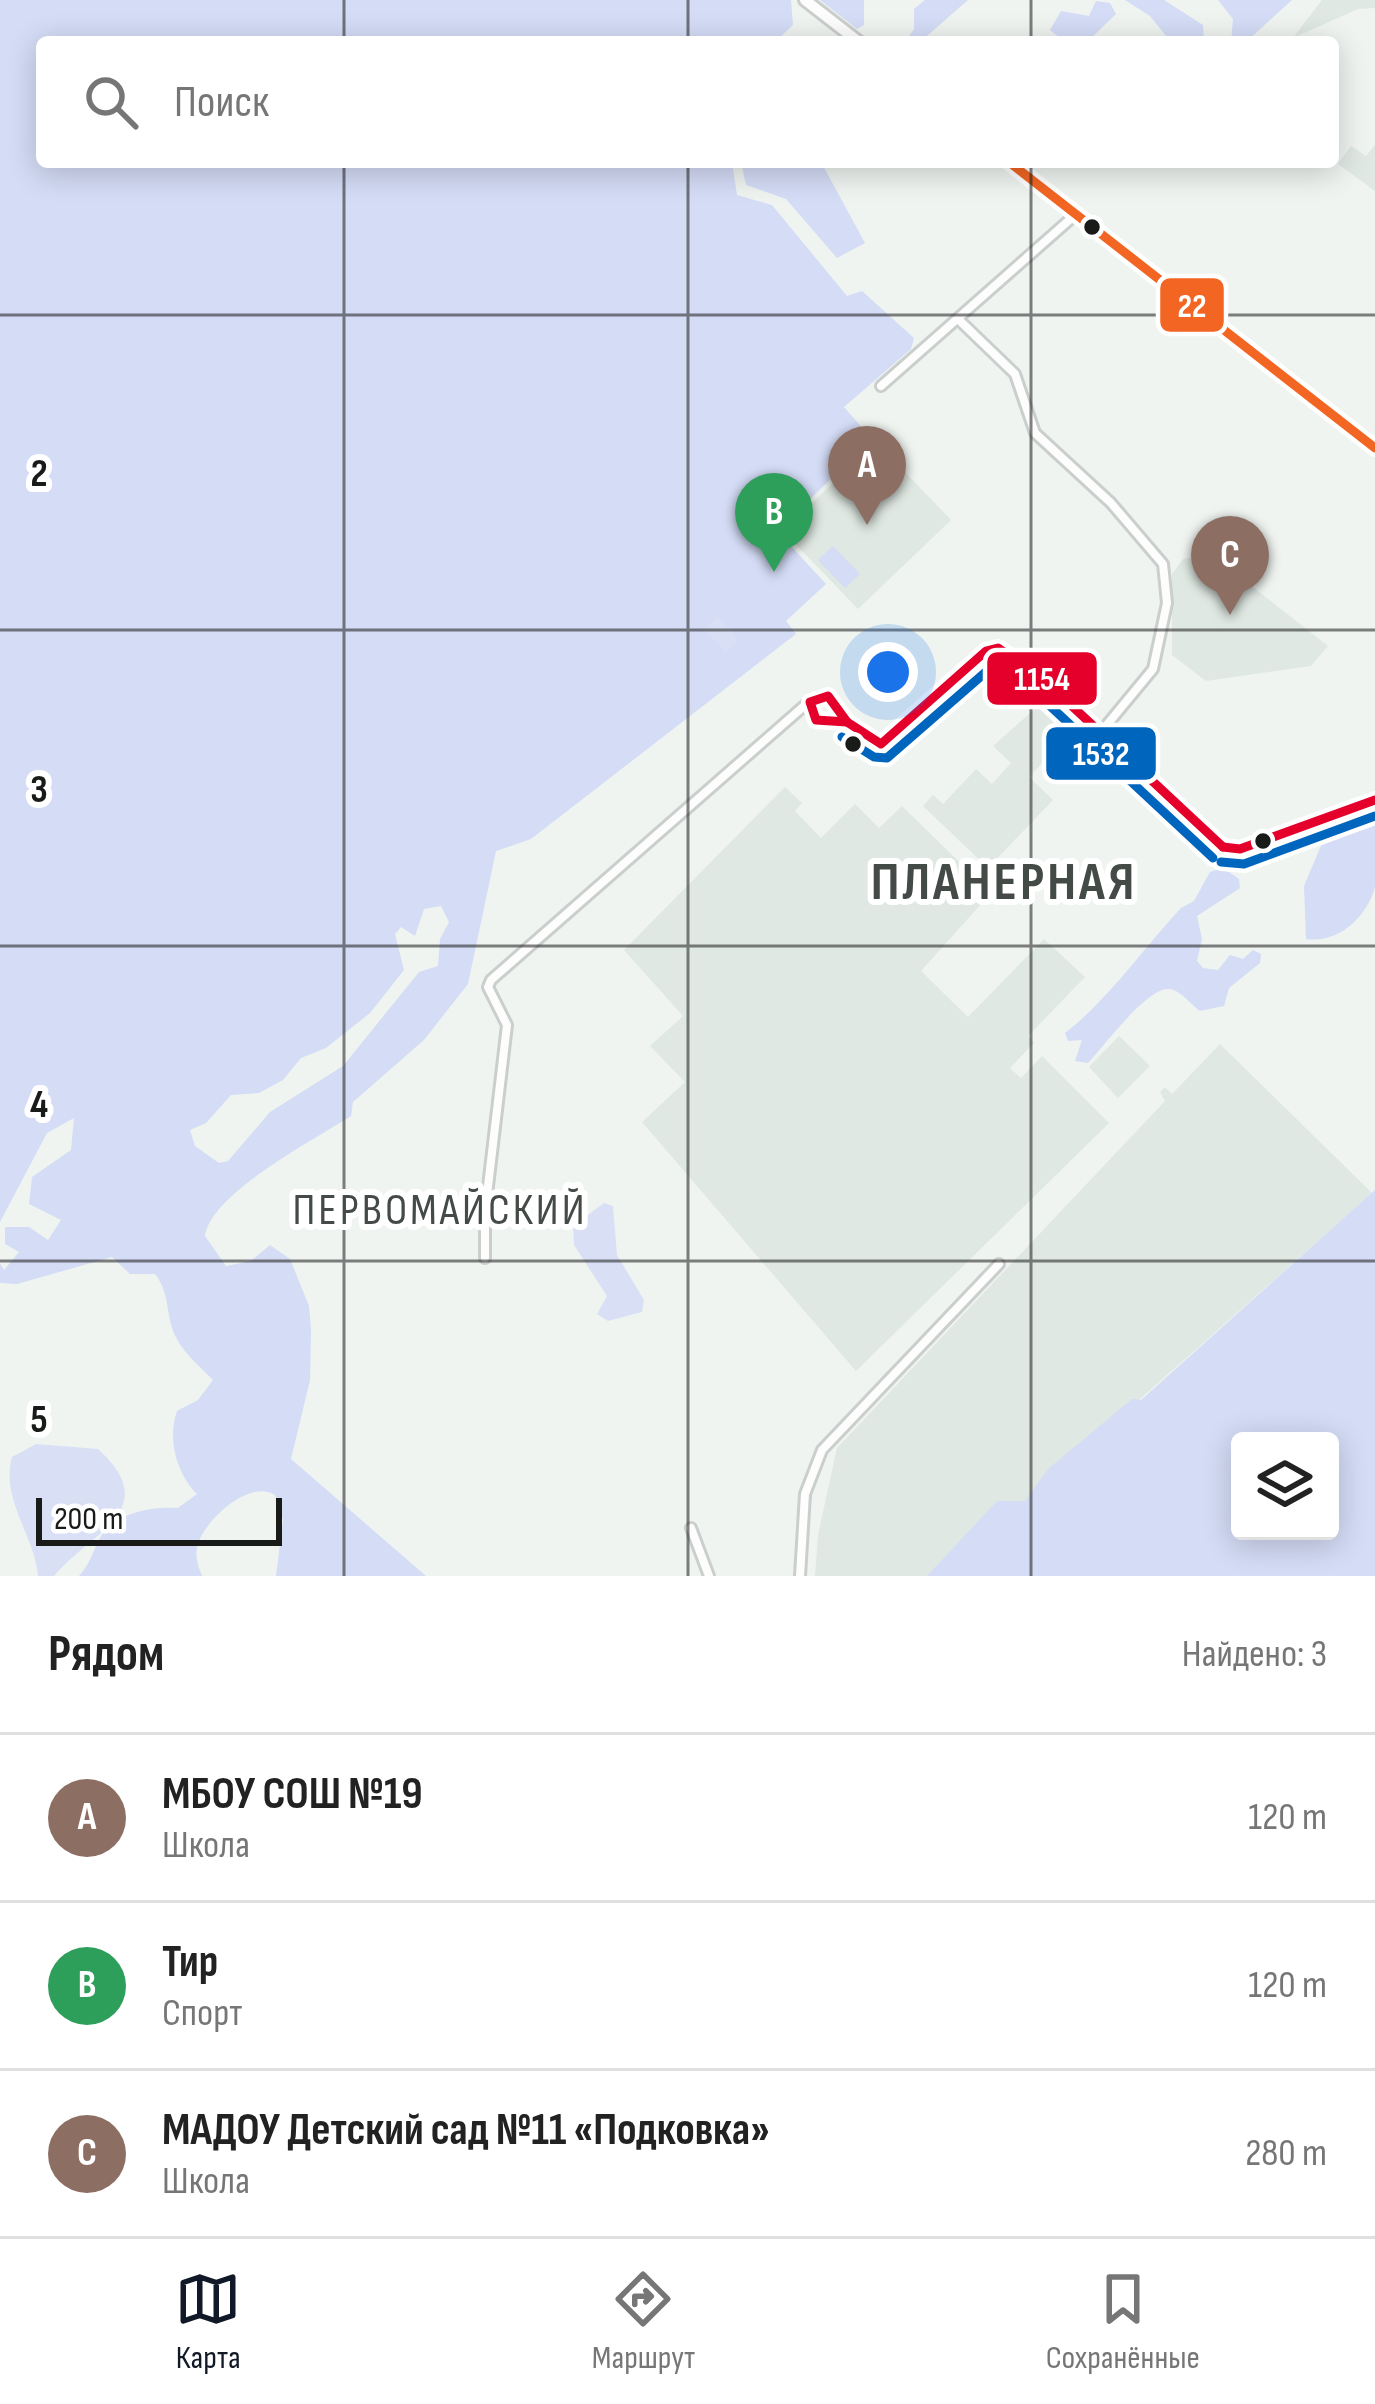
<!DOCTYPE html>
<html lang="ru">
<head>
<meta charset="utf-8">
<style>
	:root { --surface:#fff; --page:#f2f2f2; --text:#222; --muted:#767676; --line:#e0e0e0; --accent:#111827 }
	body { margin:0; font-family:"Sofia Sans Condensed",sans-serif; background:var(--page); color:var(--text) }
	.controls { position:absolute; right:36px; bottom:36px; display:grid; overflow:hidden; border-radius:12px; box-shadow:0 6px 30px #0003 }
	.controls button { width:108px; height:108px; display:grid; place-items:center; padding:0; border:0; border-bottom:3px solid var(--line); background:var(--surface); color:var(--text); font:60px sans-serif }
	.scale { position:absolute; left:36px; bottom:30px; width:246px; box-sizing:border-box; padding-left:12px; border:6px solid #191b19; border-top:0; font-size:33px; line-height:42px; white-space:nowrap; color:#191b19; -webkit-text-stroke:9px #fff; paint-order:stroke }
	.you { position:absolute; left:888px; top:672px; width:42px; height:42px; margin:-30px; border:9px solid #fff; border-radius:50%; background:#1a73e8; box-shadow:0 0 0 18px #1a73e833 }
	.badge { display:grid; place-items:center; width:78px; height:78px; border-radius:50%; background:var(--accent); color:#fff; font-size:39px; font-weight:700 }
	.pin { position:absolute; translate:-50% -99px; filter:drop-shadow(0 3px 6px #0008) }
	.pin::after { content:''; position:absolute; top:63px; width:42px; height:36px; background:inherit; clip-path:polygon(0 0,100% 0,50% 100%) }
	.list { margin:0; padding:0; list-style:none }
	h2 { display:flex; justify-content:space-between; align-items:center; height:156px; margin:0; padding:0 48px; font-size:51px }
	h2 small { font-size:39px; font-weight:400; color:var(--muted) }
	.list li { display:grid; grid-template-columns:78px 1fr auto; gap:36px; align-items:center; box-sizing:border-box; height:168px; padding:0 48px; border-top:3px solid var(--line) }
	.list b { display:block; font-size:45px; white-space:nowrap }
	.list p { margin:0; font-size:39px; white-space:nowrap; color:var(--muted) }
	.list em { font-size:39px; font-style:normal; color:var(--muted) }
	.icon { flex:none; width:66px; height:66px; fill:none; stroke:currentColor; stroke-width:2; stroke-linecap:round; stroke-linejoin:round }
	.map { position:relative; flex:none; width:1375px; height:1576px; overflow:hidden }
	.search { position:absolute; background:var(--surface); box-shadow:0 6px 30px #0003; left:36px; right:36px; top:36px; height:132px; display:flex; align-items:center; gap:30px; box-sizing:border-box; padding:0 42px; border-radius:12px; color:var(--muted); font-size:45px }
	.sheet { height:660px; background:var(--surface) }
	nav { display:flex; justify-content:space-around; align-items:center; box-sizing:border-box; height:168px; border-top:3px solid var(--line); background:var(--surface); font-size:33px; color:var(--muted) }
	nav a { display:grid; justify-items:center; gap:6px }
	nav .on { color:var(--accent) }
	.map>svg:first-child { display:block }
</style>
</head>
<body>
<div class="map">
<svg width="1375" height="1576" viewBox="0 0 1375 1576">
	<rect width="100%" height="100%" fill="#eff4f1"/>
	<!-- built -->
	<g fill="#dfe8e2">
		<path d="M1322 0H1375V8L1358 9 1293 38Z"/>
		<path d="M1375 145V191L1338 164 1351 146 1366 156Z"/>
		<path d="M876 442 951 520 858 609 783 531Z"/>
		<path d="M1212 555 1328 646 1311 666 1206 681 1172 655V574L1183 559Z"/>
		<path d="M1037 707 1068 736 1029 777 1053 800 988 868 923 806 933 795 943 804 976 769 992 784 1011 763 993 746Z"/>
		<path d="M785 787 802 803 795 811 821 838 855 804 879 828 902 806 991 893 921 971 968 1017 1044 939 1085 977 1028 1036 1034 1043 1010 1068 1021 1078 1042 1056 1109 1123 856 1371 642 1122 685 1082 650 1046 683 1016 624 950Z"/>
		<path d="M1119 1036 1150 1066 1118 1098 1089 1067Z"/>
		<path d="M1220 1044 1372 1193 941 1576H815L818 1535 837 1448 1165 1101 1160 1092 1165 1087 1172 1094Z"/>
	</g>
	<!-- green -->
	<g fill="#d4dcf6" fill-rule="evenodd">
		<path d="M0 0H791L793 25 775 42H42V162H732L737 195 772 205 847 296 862 291 914 338 911 349 844 407 872 439 777 531 826 584 786 621 796 634 531 839 496 851 468 984 424 1040 353 1102 351 1116C314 1140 211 1193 205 1236L226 1266 251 1261 270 1245 290 1259 309 1306 311 1330 310 1380 291 1459 426 1576H276L283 1520 275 1495C249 1478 201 1523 197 1548 195 1558 198 1566 202 1576H79C92 1562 93 1548 103 1533 118 1512 155 1506 178 1508L197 1494C177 1474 167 1440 177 1411L198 1400 213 1380C201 1368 186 1355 178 1341 164 1317 172 1296 155 1274H130L112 1257 17 1284 0 1283V1263L4 1270 19 1252 5 1244V1227H29L48 1240 61 1220 29 1204 32 1177 71 1150 74 1118 47 1133 0 1222ZM441 906 449 922 440 939 438 966 419 972 343 1066 270 1112 228 1161 219 1163 195 1146 190 1130 206 1123 231 1095 259 1093 283 1080 301 1058 326 1048 370 1013 404 970 395 934 401 927 415 936 424 909Z"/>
		<path d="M820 0H864V25L857 29Z"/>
		<path d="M925 0H968L920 42H905L914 29V9Z"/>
		<path d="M1125 0H1164L1203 25 1204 42H1171L1150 16Z"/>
		<path d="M1218 0H1292L1246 42H1231L1233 19Z"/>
		<path d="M1096 1 1110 3 1116 14 1087 42H1065L1050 30 1061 11 1089 16Z"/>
		<path d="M741 162H821L865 243 837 258 786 199 746 185Z"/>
		<path d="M833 546 860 574 845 588 818 560Z"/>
		<path d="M1375 819C1375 839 1375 868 1375 887 1367 917 1338 944 1306 939L1304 886 1323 841Z"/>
		<path d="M1223 868 1239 879 1240 888 1197 916 1202 939 1197 961 1203 968 1218 970 1230 955 1243 959 1253 950 1261 954 1260 963 1229 988 1224 1006 1200 1011C1191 1005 1180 989 1168 989 1146 989 1104 1046 1088 1063L1075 1061 1082 1040 1068 1041 1065 1033C1107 1001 1143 949 1181 908L1194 901 1210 872Z"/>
		<path d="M1375 1190V1576H927L997 1501H1025L1048 1469 1132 1399 1141 1400ZM1330 1441V1531H1240V1441Z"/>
	</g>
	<!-- water -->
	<g fill="#d9e0f5">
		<path d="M718 616 739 640 725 653 704 629Z"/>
		<path d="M604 1203 613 1206 617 1255 644 1300 642 1312 608 1321 597 1314 607 1296 574 1245 573 1226Z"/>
		<path d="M36 1444 98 1449C165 1510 90 1532 54 1576H38C35 1537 0 1498 12 1457Z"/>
	</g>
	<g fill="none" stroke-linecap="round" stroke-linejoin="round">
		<!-- street casing -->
		<g stroke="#cbcfcc" stroke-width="14">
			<g id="street">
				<path d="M958 319 1015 374 1035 433 1111 503 1163 564 1167 603 1153 669 1101 732"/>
				<path d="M881 386 1075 215"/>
				<path d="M847 722 816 720 810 702 828 696 847 722 881 744 986 651 998 648 1043 679 1223 847 1240 849 1375 800"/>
				<path d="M485 1258V1212L507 1025 488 987 491 980 812 699"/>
				<path d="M691 1528 709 1576"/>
				<path d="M800 1576 805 1494 822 1450 999 1264"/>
			</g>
		</g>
		<!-- secondary casing -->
		<g stroke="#cbcfcc" stroke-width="16">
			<g id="secondary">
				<path d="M805 0 859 42"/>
				<path d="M1009 162 1375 448"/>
			</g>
		</g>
		<!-- street -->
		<use href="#street" stroke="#fdfdfd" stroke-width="8"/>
		<!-- secondary -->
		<use href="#secondary" stroke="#fdfdfd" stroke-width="10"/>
		<!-- bus-1 casing -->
		<g stroke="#fff" stroke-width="18">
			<g id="bus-1">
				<path d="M828 696 847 722 816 720 810 702Z"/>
				<path d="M847 722 881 744 986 651 998 648 1043 679 1223 847"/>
				<path d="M1223 847 1240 849 1375 800"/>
			</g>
		</g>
		<!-- bus-2 casing -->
		<g stroke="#fff" stroke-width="18">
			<g id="bus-2">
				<path d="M842 737 874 757 887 758 995 664 1034 691 1213 858"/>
				<path d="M1221 862 1244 864 1375 816"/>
			</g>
		</g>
		<!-- bus-3 casing -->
		<g stroke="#fff" stroke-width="18">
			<path id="bus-3" d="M1009 162 1375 448"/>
		</g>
		<!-- bus-1 -->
		<use href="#bus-1" stroke="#e4002b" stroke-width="9"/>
		<!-- bus-2 -->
		<use href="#bus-2" stroke="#0065bd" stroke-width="9"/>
		<!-- bus-3 -->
		<use href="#bus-3" stroke="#f26522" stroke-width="9"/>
	</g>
	<!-- grid -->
	<path fill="none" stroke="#191b19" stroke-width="3" stroke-opacity="0.55" d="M344 0V42M688 0V42M1031 0V42M344 162V1576M688 162V1576M1031 162V1576M0 315H1375M0 630H1375M0 946H1375M0 1261H1375"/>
	<!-- markers -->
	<g fill="#191b19" stroke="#fff" stroke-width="4.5">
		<circle cx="1092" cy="227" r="10"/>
		<circle cx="853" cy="744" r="10"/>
		<circle cx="1263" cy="841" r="10"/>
	</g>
	<g text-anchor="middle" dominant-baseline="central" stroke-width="12" stroke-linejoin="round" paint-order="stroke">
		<!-- neighbourhood labels -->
		<g font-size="45" letter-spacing="3" fill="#444a46" stroke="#fff">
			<text x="440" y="1210">ПЕРВОМАЙСКИЙ</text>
		</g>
		<!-- district labels -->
		<g font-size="54" font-weight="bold" letter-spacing="3" fill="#444a46" stroke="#fff">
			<text x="1004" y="882">ПЛАНЕРНАЯ</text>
		</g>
	</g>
	<g font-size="39" text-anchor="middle" font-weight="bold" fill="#191b19" stroke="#fff" stroke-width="12" stroke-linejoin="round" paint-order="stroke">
		<text x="39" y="486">2</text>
		<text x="39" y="802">3</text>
		<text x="39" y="1117">4</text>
		<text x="39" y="1432">5</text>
	</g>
	<g stroke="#fff" stroke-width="4.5">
		<rect x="1158" y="276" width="68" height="58" rx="12" fill="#f26522"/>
		<rect x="985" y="650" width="114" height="57" rx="12" fill="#e4002b"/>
		<rect x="1044" y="725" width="114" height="57" rx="12" fill="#0065bd"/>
	</g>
	<g font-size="33" text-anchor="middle" font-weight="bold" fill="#fff">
		<text x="1192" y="317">22</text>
		<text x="1042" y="690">1154</text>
		<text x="1101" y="765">1532</text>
	</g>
</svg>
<div class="controls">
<button><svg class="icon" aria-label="layers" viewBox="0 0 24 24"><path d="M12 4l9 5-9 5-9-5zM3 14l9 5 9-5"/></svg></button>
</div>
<div class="scale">200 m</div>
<div class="you"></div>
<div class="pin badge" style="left:867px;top:525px;background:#8d6e63">A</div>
<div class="pin badge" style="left:774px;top:572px;background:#2e9e5b">B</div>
<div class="pin badge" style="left:1230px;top:615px;background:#8d6e63">C</div>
<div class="search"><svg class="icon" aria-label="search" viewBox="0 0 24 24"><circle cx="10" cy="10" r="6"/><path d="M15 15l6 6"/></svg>Поиск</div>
</div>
<section class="sheet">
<h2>Рядом<small>Найдено: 3</small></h2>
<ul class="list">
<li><span class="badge" style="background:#8d6e63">A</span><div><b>МБОУ СОШ №19</b><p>Школа</p></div><em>120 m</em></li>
<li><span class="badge" style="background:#2e9e5b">B</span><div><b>Тир</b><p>Спорт</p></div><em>120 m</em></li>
<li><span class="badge" style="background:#8d6e63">C</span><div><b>МАДОУ Детский сад №11 «Подковка»</b><p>Школа</p></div><em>280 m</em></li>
</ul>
</section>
<nav>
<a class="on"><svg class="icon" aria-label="map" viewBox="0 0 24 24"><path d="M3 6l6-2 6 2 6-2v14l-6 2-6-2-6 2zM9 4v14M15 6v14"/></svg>Карта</a>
<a><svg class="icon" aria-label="directions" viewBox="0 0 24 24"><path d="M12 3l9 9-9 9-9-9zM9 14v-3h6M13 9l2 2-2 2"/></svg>Маршрут</a>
<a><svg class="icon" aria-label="saved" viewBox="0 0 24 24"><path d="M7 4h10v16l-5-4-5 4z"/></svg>Сохранённые</a>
</nav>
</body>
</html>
